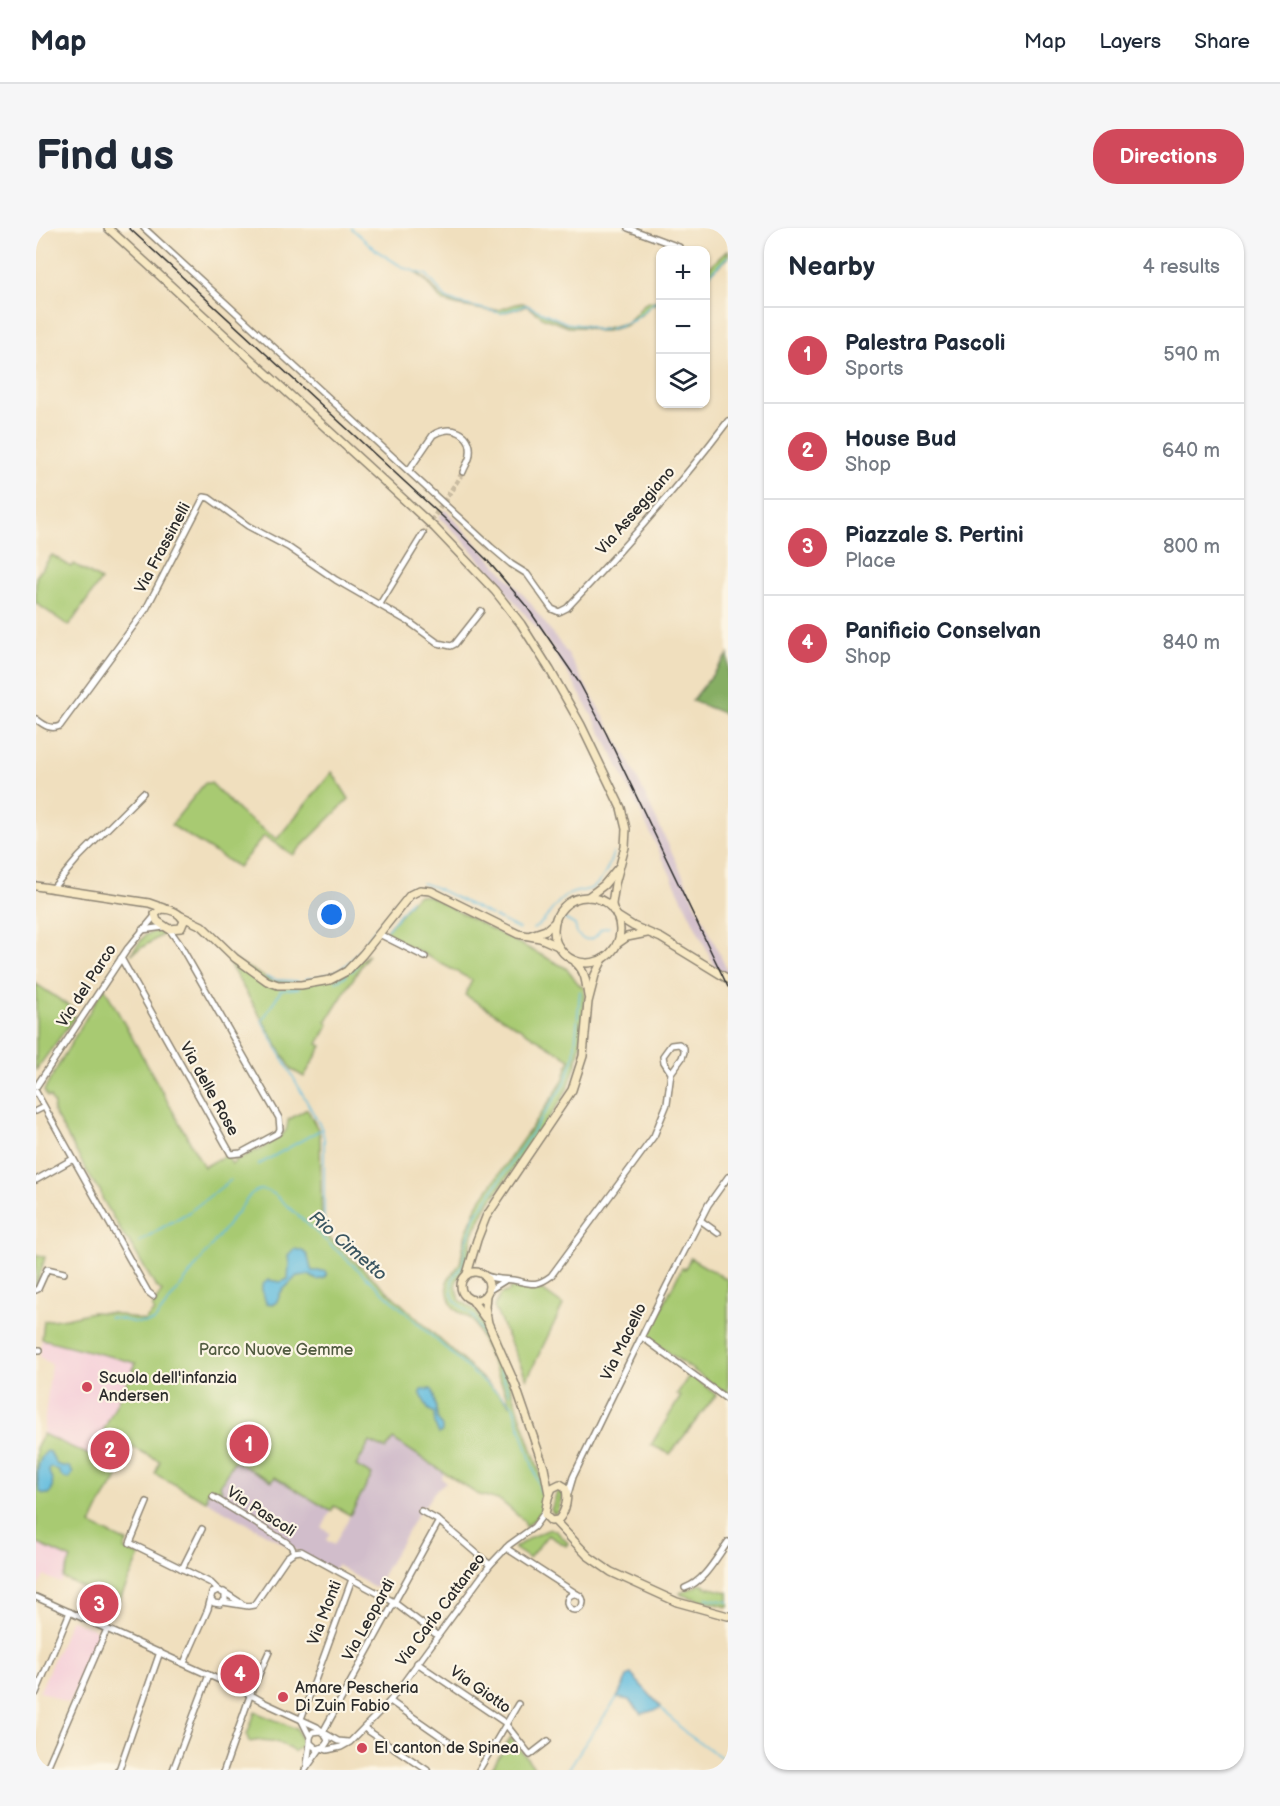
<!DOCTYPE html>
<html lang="en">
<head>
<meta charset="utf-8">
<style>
	:root { --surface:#fff; --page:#f6f6f7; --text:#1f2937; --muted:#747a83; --line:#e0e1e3; --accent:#d1495b }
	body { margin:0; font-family:"Balsamiq Sans",sans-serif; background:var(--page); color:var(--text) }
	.controls { position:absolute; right:18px; top:18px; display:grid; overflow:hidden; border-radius:12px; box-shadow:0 2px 4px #0004 }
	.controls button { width:54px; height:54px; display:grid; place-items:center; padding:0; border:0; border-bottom:2px solid var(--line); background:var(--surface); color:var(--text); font:30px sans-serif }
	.you { position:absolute; left:296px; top:687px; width:21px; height:21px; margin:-15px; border:4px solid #fff; border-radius:50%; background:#1a73e8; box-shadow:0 0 0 9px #1a73e833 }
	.badge { display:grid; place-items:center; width:39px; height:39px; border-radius:50%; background:var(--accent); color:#fff; font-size:20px; font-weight:700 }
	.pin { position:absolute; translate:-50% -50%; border:3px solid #fff; box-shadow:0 2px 6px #0006 }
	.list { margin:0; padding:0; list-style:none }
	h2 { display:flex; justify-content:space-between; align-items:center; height:78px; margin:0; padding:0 24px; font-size:26px }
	h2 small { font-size:20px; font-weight:400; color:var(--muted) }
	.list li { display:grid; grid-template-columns:39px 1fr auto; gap:18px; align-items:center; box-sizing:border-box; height:96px; padding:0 24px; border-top:2px solid var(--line) }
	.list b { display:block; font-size:22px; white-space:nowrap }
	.list p { margin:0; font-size:20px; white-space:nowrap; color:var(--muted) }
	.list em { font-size:20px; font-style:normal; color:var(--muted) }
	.icon { flex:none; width:33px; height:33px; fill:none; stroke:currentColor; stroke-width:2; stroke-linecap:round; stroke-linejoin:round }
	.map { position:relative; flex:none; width:692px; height:1542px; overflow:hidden; border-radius:24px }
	header { display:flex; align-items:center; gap:36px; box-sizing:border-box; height:84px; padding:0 30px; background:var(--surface); border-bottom:2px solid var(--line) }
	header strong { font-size:28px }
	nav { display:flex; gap:33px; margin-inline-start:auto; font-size:21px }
	.intro { display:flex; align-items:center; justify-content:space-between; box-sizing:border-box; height:144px; padding:0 36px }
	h1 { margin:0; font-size:42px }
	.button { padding:15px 27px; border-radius:24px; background:var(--accent); color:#fff; font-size:21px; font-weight:700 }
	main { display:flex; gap:36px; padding:0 36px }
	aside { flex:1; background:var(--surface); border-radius:24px; box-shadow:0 2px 4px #0004 }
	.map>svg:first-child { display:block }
</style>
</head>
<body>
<header>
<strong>Map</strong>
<nav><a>Map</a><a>Layers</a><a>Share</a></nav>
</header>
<div class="intro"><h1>Find us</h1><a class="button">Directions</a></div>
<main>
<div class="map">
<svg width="692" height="1542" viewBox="0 0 692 1542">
	<rect width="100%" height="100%" fill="#fcf5e5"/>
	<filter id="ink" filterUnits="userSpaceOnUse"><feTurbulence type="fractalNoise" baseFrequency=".0167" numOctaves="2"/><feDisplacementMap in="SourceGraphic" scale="12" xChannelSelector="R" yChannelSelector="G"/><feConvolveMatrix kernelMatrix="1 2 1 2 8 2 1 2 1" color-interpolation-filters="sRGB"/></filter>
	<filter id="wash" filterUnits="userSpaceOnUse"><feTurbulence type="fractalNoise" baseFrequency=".008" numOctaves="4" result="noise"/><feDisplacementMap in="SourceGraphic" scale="24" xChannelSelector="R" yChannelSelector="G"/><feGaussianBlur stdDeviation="1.35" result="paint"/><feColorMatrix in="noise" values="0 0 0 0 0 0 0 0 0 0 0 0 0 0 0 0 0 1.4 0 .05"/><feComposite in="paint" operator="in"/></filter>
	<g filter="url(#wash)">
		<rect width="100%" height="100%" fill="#f0dfbe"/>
		<!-- built -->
		<g fill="#f5cfd9">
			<path d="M6 1111 101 1135 55 1229 7 1206 15 1136 4 1129Z"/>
			<path d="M0 1315 35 1331 25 1355 8 1348 2 1360 0 1359Z"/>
			<path d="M37 1392 62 1403 63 1405 33 1476 4 1463 34 1393Z"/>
		</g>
		<!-- industrial -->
		<g fill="#d1bdcb">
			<path d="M409 281 492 372 531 425 593 533 692 744V748L680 741 568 509 540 459 509 410 425 310 403 289Z"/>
			<path d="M357 1211 408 1245 405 1250 410 1254 400 1262 387 1280H385L339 1360 301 1337 297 1343 170 1273 172 1270 169 1268 178 1259 184 1263V1258L198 1232 236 1253 239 1248 295 1283 286 1300 294 1305 290 1312 298 1317 336 1247 320 1238 334 1213Z"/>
		</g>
		<!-- green -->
		<g fill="#a8ca72" stroke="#6a7a4e" stroke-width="1.5">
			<path d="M692 22V30L670 49V42Z"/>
			<path d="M379 44C391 49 397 61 406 69 414 76 449 83 460 82 470 81 478 75 487 75L529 96 548 97 562 102 590 95 598 88 607 77 612 74 624 72V74L615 77 605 87 588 98 570 103H563L548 99H532L508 90 491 78 466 85 419 77 406 73 391 54Z"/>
			<path d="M16 327 35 339 38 336 65 352 33 398 0 375V349Z"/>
			<path d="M296 544 313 571 257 627 228 608 202 639 135 597 169 555H175L207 587 241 611Z"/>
			<path d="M382 667 393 668 528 739C538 745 538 755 548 760 549 797 544 838 526 871L449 981 437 1006 431 1037 421 1052 420 1057 424 1072 440 1083 469 1141 509 1261C511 1279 503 1289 489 1299L488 1293 465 1273 441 1266 357 1211 350 1221 334 1214 320 1238 336 1247 314 1287 298 1278 295 1283 293 1282 239 1249 236 1253 198 1233 184 1257 186 1261 184 1263 178 1259 174 1265 172 1264 170 1268 172 1270 170 1273 119 1246 124 1233 94 1218 80 1239 85 1244 68 1270 55 1297 91 1314 88 1321 104 1328 82 1375 51 1361 43 1378H41L40 1381 39 1380 48 1360 27 1350 35 1331 0 1315V1220L7 1206 55 1228 100 1135 6 1111 8 1093 31 1090 56 1084 77 1085 108 1093 118 1083 116 1080 126 1063 119 1058 93 1013 89 1010 66 970C66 966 64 960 60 959L17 883 18 877 14 869H11L8 862 68 759 168 939 190 927 196 936 199 934 198 931H204L219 923H222C226 921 249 906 250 902 251 901 252 893 252 892L271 881 283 903 284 909 286 1003 475 1177 439 1096C434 1089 430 1088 423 1084 413 1078 411 1064 411 1053L424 1036 430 1005 442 976 520 864 527 853 534 831 429 767 436 752 348 705 378 670Z"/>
			<path d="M120 703 128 706 95 726 109 707Z"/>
			<path d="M332 727 290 794 293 796 282 816 286 818 268 849 256 842 191 732 195 730 237 754 261 755 303 748Z"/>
			<path d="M0 756 38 781 35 786 39 789 0 842Z"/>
			<path d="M0 1027 9 1029 0 1060Z"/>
			<path d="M654 1030 692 1052V1167L611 1109 646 1040 649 1041Z"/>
			<path d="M473 1060C485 1059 494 1066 506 1062L527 1077 491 1151 458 1079 465 1066 474 1063Z"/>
			<path d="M654 1146 680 1167 634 1226 615 1217 645 1168 641 1166Z"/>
			<path d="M522 1261 526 1262 527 1265 521 1284 518 1286 515 1282Z"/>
			<path d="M514 1301 520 1303 532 1315 530 1318 512 1307 493 1330 478 1320 495 1309Z"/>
			<path d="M665 1356 670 1359 692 1364V1379L646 1367 644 1365Z"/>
			<path d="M219 1484 261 1501 267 1516 258 1524C245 1513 230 1510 213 1514L211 1507Z"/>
			<path d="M475 1509 500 1542H455Z"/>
		</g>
		<!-- forest -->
		<path fill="#86ae64" stroke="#586c48" stroke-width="1.5" d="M692 427V487L656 473Z"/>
		<!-- water -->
		<g fill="#61bcde" stroke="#467484" stroke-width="1.5">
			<path d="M258 1021C276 1023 271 1033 276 1043H289L291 1047 289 1050 281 1052 273 1047 261 1048 245 1064 240 1075 236 1076 230 1075 226 1062V1057L232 1052 245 1054 252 1051 253 1037 252 1027Z"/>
			<path d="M395 1161 397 1163 402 1192 406 1199V1204L403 1206 399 1197 398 1185 392 1181 384 1164 385 1162Z"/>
			<path d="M11 1223 14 1224C23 1238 15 1236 33 1239L37 1245 33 1251C27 1250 25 1249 23 1243L14 1239 13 1244C16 1251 19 1259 13 1266H8L4 1264C0 1251 0 1232 11 1223Z"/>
			<path d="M595 1446 625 1479V1480L606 1486 593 1472 581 1470 592 1447Z"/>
		</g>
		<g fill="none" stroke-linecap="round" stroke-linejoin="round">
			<!-- stream -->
			<g stroke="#61bcde" stroke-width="1.5">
				<path d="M315 0 341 23 368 40 391 47 410 70 422 75 465 85 490 77 531 95 552 98 561 102 574 101 598 92 620 73 624 71"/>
				<path d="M670 50 692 28"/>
				<path d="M386 655 398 659 455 687"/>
				<path d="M354 682 374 659"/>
				<path d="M459 689 483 701"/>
				<path d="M525 689 539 697 541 706 547 711C557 713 560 709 565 701L573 699"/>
				<path d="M497 701C512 693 514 680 527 670 535 663 545 664 554 661 567 655 573 638 577 625"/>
				<path d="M351 702 375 672"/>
				<path d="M331 712 350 688"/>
				<path d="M315 744 321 738"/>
				<path d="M230 749 241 752 262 753"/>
				<path d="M269 751C301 746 308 743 328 717"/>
				<path d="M300 753 311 747"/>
				<path d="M263 760 245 762 226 793 286 901 288 911V996"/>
				<path d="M222 937 284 902"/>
				<path d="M103 1014 122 1002 153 984 195 952"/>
				<path d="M73 1089C88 1090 105 1100 119 1092L215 966C224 960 229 961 238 966L437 1145 477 1177 505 1264"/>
				<path d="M473 1165 464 1141 440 1093 437 1088 419 1073 416 1066V1053L419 1047 427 1037 430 1016 439 989 529 855 538 829 544 763"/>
				<path d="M670 1370 692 1374"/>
				<path d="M625 1480 650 1505 692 1534"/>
				<path d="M532 1542 546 1520 581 1470"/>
			</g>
		</g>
	</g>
	<g filter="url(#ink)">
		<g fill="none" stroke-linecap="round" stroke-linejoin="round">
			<!-- street-tunnel -->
			<path stroke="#c9bba1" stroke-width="5" stroke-dasharray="5 2.5" stroke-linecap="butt" d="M387 306 427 244"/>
			<!-- street casing -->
			<g stroke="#8e8574" stroke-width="8">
				<g id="street">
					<path d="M108 0 455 319 475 336 491 346 516 381 523 384 531 380C588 320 642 259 692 193"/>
					<path d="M592 0 643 19"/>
					<path d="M373 242 397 207C413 196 437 204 434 226 434 232 429 238 427 244"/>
					<path d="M344 376 387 306"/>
					<path d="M0 491C8 497 14 502 24 498L110 381 168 269 173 270 212 298 252 319 300 352 373 394 402 415 415 418 419 416 445 383"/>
					<path d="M16 661 43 629 107 565"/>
					<path d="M106 702 128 699"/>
					<path d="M343 706 389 729"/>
					<path d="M85 730 195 926 205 925 242 905 244 901 243 890 143 715 133 701"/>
					<path d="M0 859 92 720 118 689"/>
					<path d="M0 864 112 1064 117 1068"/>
					<path d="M0 883 8 879"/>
					<path d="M0 952 37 931"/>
					<path d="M664 992 682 1005"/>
					<path d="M448 1047C460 1052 466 1051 477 1052 494 1055 499 1060 515 1048L618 908 631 876 635 845 646 830 648 824V820L643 816 635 817 627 828 628 834 635 845"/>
					<path d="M0 1062 2 1061 11 1041 28 1045"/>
					<path d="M452 1063 468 1053"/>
					<path d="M606 1109 692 1172"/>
					<path d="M0 1122H4"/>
					<path d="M532 1266 537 1249 568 1185 630 1059 672 977 692 949"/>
					<path d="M177 1269 250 1314 255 1318 258 1324"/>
					<path d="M111 1274 94 1315 175 1355 182 1362"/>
					<path d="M385 1283 403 1293 454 1337"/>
					<path d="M470 1320 541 1366"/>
					<path d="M146 1341 166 1301"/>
					<path d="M649 1360C669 1353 680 1330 692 1314"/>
					<path d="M188 1364 205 1375"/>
					<circle cx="539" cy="1374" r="8"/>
					<path d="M0 1369 208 1463 229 1475 281 1499 289 1506 292 1513 288 1519 281 1521 274 1515V1509L277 1504 285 1503"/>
					<path d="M187 1374 212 1378 218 1377 251 1329 258 1324 265 1323 356 1373 401 1407"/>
					<path d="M148 1435 172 1381 176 1365 182 1362 189 1366V1372L184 1376 178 1375 175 1371"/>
					<path d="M381 1435 468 1494 494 1527 512 1513"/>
					<path d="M0 1465 34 1384"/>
					<path d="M354 1473 420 1519"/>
					<path d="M265 1491 316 1351"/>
					<path d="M265 1491 274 1509"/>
					<path d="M328 1500 391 1542"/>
					<path d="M287 1504 403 1293"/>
					<path d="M290 1506 302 1513 312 1514"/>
					<path d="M285 1520 291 1522 305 1519 314 1514 354 1473 454 1337 473 1317 498 1299 509 1284"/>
					<path d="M271 1536 274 1515"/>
					<path d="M10 1542 71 1401"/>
					<path d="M83 1542 124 1424"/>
					<path d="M137 1542 173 1447"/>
					<path d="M188 1542 216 1462 233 1424"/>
					<path d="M269 1542 284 1521"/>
					<path d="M443 1542 482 1476"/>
				</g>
			</g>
			<!-- secondary casing -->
			<g stroke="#8e8574" stroke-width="10">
				<g id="secondary">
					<path d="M72 0 399 300 459 363 485 396 514 442 545 497 585 580 590 601 589 619 579 656 576 676 577 682"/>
					<path d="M0 658 113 675 130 681"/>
					<path d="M552 669 568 657 582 640"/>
					<circle cx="551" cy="702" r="33"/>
					<path d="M126 681C135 681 144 685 148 693L145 700 133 701 121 693 119 686Z"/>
					<path d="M145 688 166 698 199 730 231 753 242 757H265L294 752 311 743 327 726 374 667 384 662 395 663 482 706 504 710 522 718"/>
					<path d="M581 688 597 698 625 710 692 751"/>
					<path d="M495 707 510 702 518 695"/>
					<path d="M581 716 591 709 611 705"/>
					<path d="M540 735C550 744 550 756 552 768"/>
					<circle cx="439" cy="1058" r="14"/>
					<path d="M431 1046 441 1012 450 989 536 862 547 828 552 774 559 747 567 731"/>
					<path d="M450 1067 449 1079 452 1095 479 1156 508 1240 513 1266"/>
					<path d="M436 1072 449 1090"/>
					<path d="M524 1256 529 1259C533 1268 530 1284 522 1292L515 1293 509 1287 512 1270 516 1260Z"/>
					<path d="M519 1293 552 1328 575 1344 641 1374 692 1388"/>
				</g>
			</g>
			<!-- street -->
			<use href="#street" stroke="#fff" stroke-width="5"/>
			<!-- secondary -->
			<use href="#secondary" stroke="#f7e8c3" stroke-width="7"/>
			<!-- rail -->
			<path stroke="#2b2b2b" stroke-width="1.5" d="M93 0 407 289 451 332 491 379 544 456 570 505 692 759"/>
		</g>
	</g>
	<!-- markers -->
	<g fill="#d1495b" stroke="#fcf5e5" stroke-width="2">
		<circle cx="51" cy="1159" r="6"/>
		<circle cx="247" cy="1469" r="6"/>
		<circle cx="326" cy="1520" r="6"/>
	</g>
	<g text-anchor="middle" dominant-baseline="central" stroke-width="4.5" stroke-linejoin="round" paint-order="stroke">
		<!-- street labels -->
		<g font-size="16" fill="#2b2b2b" stroke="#fcf5e5">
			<text transform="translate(600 283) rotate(-49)">Via Asseggiano</text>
			<text transform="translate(127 320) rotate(-62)">Via Frassinelli</text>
			<text transform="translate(51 758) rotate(-57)">Via del Parco</text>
			<text transform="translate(173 861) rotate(61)">Via delle Rose</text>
			<text transform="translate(588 1114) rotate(-64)">Via Macello</text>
			<text transform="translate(225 1284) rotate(33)">Via Pascoli</text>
			<text transform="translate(405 1382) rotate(-53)">Via Carlo Cattaneo</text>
			<text transform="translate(289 1385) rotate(-69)">Via Monti</text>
			<text transform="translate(333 1392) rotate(-61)">Via Leopardi</text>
			<text transform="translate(444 1462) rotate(35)">Via Giotto</text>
		</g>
		<!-- park labels -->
		<g font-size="16" fill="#505b40" stroke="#fcf5e5">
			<text x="240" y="1122">Parco Nuove Gemme</text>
		</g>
		<!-- poi labels -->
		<g font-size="16" fill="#2b2b2b" stroke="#fcf5e5" text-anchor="start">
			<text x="63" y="1150">Scuola dell'infanzia<tspan x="63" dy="18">Andersen</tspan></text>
			<text x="259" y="1460">Amare Pescheria<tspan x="259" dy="18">Di Zuin Fabio</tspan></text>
			<text x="338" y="1520">El canton de Spinea</text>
		</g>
		<!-- water labels -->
		<g font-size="18" font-style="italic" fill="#3b5661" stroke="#fcf5e5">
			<text transform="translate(312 1018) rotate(41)">Rio Cimetto</text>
		</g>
	</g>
</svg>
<div class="controls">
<button>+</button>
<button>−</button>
<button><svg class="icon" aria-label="layers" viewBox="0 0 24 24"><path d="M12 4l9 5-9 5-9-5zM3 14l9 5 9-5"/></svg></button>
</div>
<div class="you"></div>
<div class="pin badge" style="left:213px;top:1216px">1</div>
<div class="pin badge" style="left:74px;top:1222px">2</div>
<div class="pin badge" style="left:63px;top:1376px">3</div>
<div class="pin badge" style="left:204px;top:1446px">4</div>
</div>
<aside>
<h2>Nearby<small>4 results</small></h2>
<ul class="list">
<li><span class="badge">1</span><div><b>Palestra Pascoli</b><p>Sports</p></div><em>590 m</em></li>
<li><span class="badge">2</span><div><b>House Bud</b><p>Shop</p></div><em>640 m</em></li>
<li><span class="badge">3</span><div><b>Piazzale S. Pertini</b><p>Place</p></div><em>800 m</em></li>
<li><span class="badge">4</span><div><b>Panificio Conselvan</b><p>Shop</p></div><em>840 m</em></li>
</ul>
</aside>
</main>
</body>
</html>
